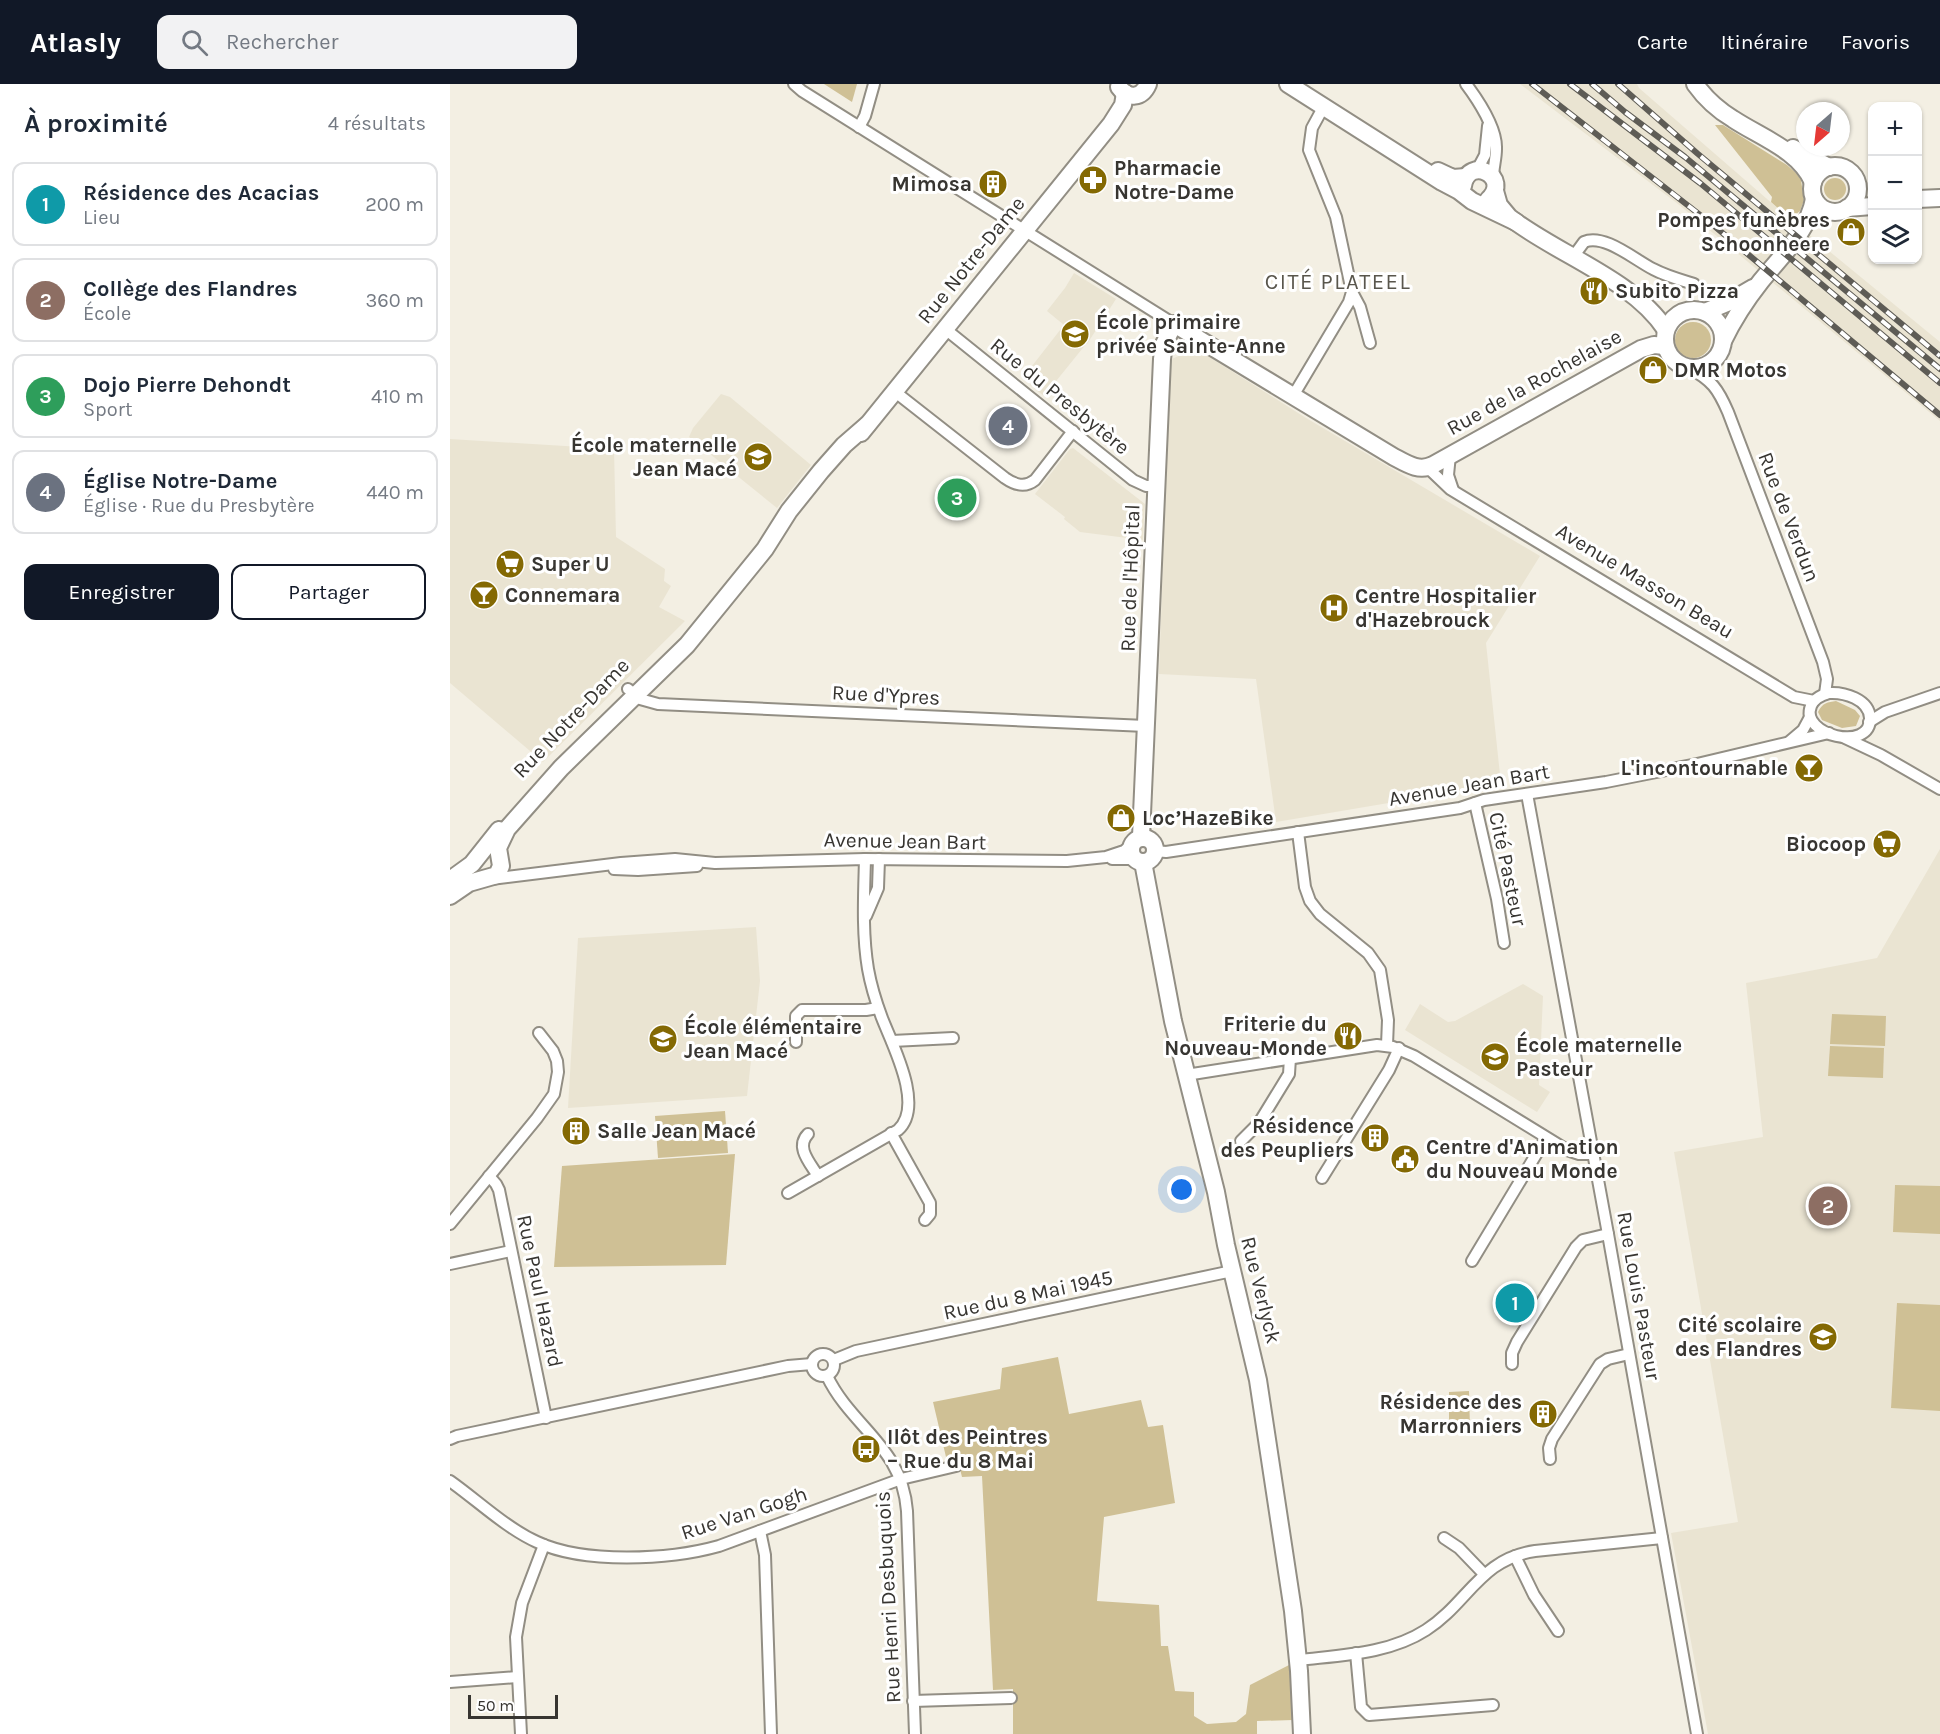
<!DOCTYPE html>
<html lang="fr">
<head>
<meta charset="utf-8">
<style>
	:root { --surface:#fff; --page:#f2f2f3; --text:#1f2937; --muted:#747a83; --line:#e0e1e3; --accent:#111827 }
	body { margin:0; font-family:Karla,sans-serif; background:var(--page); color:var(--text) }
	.controls { position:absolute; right:18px; top:18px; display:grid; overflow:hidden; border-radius:12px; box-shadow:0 2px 4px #0004 }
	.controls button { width:54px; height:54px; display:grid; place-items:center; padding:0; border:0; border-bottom:2px solid var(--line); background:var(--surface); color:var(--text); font:30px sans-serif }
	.compass { position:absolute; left:1346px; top:18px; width:54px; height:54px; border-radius:50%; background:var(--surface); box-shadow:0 2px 4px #0004; rotate:208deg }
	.scale { position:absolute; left:18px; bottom:15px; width:90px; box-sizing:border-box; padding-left:6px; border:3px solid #373531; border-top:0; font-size:16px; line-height:21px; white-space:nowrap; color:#373531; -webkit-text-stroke:4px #fff; paint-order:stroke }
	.you { position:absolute; left:732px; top:1106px; width:21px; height:21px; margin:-15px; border:4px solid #fff; border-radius:50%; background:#1a73e8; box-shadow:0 0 0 9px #1a73e833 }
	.badge { display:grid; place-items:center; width:39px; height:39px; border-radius:50%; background:var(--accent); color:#fff; font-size:20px; font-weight:700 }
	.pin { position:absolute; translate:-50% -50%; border:3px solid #fff; box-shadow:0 2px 6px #0006 }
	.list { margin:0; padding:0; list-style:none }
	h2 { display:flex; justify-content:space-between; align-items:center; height:78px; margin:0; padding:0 24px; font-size:26px }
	h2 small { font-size:20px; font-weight:400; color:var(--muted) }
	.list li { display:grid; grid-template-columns:39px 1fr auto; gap:18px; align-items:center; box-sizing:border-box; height:84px; margin:0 12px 12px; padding:0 12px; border:2px solid var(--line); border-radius:12px }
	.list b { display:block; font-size:22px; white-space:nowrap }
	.list p { margin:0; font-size:20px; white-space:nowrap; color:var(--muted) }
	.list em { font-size:20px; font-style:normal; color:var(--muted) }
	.actions { display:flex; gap:12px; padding:18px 24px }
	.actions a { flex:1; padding:14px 0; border:2px solid var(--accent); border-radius:12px; text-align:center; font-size:21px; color:var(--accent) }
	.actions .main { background:var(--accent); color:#fff }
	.icon { flex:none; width:33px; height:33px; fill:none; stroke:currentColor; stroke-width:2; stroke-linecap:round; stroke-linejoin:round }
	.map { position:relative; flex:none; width:1490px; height:1650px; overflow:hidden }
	header { display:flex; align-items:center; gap:36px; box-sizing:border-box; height:84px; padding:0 30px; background:var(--accent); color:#fff }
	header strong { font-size:28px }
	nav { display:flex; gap:33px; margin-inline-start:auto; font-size:21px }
	.search { width:420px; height:54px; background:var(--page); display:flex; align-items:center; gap:15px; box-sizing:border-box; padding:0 21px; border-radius:12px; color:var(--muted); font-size:22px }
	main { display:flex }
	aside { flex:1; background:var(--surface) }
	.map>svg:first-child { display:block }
</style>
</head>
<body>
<header>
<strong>Atlasly</strong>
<div class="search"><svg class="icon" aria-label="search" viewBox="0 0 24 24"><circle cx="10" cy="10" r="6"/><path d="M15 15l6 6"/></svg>Rechercher</div>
<nav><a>Carte</a><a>Itinéraire</a><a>Favoris</a></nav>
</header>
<main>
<aside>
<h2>À proximité<small>4 résultats</small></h2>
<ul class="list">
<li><span class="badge" style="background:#0f9aa8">1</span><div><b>Résidence des Acacias</b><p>Lieu</p></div><em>200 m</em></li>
<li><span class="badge" style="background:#8d6e63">2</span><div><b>Collège des Flandres</b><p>École</p></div><em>360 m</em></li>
<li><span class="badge" style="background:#2e9e5b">3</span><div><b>Dojo Pierre Dehondt</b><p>Sport</p></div><em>410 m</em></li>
<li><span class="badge" style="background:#6b7280">4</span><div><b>Église Notre-Dame</b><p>Église · Rue du Presbytère</p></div><em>440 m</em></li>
</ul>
<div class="actions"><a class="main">Enregistrer</a><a>Partager</a></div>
</aside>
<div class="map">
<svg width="1490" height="1650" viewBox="0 0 1490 1650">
	<rect width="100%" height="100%" fill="#f3efe3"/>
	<!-- built -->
	<g fill="#eae4d2">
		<path d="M1070 0H1187L1189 4 1340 135 1490 258V337L1228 120Z"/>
		<path d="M624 189 666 215 637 260H636L594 312 580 301 583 297 575 291 614 241 597 227 615 204Z"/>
		<path d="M745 264 856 334 1090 472 1036 559 1051 700 826 738 806 595 709 590 720 276Z"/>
		<path d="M271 310 280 313 361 381 327 424 239 353 243 344Z"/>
		<path d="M0 355 164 365 166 453 215 485 214 497 221 502 209 523 235 537 93 678 0 599Z"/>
		<path d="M623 364 695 420 693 456 630 448 614 435 615 433 585 410 620 365Z"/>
		<path d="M1490 765V1650H1258L1221 1449 1288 1438 1224 1068 1313 1053 1296 899 1427 874Z"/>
		<path d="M306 843 310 897 297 1012 118 1024 128 854Z"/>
		<path d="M1073 900 1093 912 1089 1001 1100 1008 1087 1028 955 946 970 920 998 938 1005 937Z"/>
	</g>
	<!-- green -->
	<g fill="#cfc095">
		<path d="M374 0H407L402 18Z"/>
		<path d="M1265 41H1273L1337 81 1346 89 1351 96 1354 116 1350 127 1340 135 1321 118 1322 113Z"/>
		<circle cx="1385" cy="105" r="11"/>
		<circle cx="1243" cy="256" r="18"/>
		<path d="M1386 617 1405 626 1410 632 1406 642 1392 644 1372 636 1368 628C1372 619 1378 618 1386 617Z"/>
		<path d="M1382 930 1436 932 1435 962 1380 960Z"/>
		<path d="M1380 962 1434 964 1433 994 1378 992Z"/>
		<path d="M275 1027 278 1069 208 1074 205 1032Z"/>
		<path d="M285 1070 276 1181 104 1183 112 1082Z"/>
		<path d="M1445 1101 1490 1102V1150L1443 1148Z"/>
		<path d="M1447 1219 1490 1221V1327L1441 1324Z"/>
		<path d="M608 1273 619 1330 691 1316 698 1343 713 1341 725 1419 654 1433 647 1517 709 1521 711 1562H718L725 1607 744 1608V1632L757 1640 786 1638 796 1630 800 1601 841 1580 843 1636 807 1637V1650H563V1605L543 1606 532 1392 512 1393 507 1373H496L483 1318 550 1305 552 1284Z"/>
		<path d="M1019 1307 1020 1345 999 1346V1308Z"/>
	</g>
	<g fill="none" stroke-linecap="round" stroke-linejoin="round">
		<!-- street casing -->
		<g stroke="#928e84" stroke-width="14">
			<g id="street">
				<path d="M344 0 352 7 724 240"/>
				<path d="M1016 0C1028 16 1047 45 1046 65 1046 75 1043 84 1043 94"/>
				<path d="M409 43 415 32 424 0"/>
				<path d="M1027 86 1035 71 1038 42"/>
				<path d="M1123 173 1134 158C1154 149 1185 176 1203 185 1216 192 1231 196 1244 200"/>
				<path d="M902 208 910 223 920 259"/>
				<path d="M494 244 683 396 696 402H706"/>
				<path d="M1239 284C1262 296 1268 305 1278 328L1373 578 1377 595 1375 610"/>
				<path d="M444 307 555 394C565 401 575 404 585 396L623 347"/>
				<path d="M843 312 899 218 902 208 886 133 859 66 862 44 874 22"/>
				<path d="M1000 371 998 391 1003 406"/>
				<path d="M978 384 1000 405 1344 613 1364 617"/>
				<path d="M178 605 190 615 208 620 696 642"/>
				<path d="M1379 609C1394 608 1419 615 1420 634 1421 669 1349 651 1361 622 1364 614 1372 611 1379 609Z"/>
				<path d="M1419 638 1435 628 1490 609"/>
				<path d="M1395 654 1431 671 1490 705"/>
				<path d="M1340 657 1353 646 1360 633"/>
				<path d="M1077 710 1158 1150 1247 1650"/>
				<path d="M1025 719 1047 815 1054 859"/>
				<path d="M848 748 855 803 860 817 870 830 918 869 930 886 938 936 937 961"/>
				<path d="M705 767 716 768 1010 724 1034 716 1156 698 1247 680 1379 649"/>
				<path d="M662 775H684"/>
				<path d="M164 785 188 786 247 782"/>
				<path d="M41 795 171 779 225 775 265 779 415 775 617 777 656 773 674 767 681 761"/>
				<path d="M416 832 428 804 429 775"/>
				<path d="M442 957 503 954"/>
				<path d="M346 958V932L352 926H416L428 924"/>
				<path d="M736 991 927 961 943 963 964 972 1117 1066 1129 1070H1144"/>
				<path d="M441 1049 480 1119V1130L475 1136"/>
				<path d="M358 1050C345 1063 360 1079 368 1092"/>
				<path d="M791 1057 809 1039 839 990 840 974"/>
				<path d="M39 1092 46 1100 49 1106 96 1334"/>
				<path d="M872 1094 939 986 949 964"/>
				<path d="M338 1109 448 1046C475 1022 442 960 432 934 426 918 421 902 418 885 412 849 414 812 415 775"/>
				<path d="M0 1140 87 1034 104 1010 108 988 107 977 103 967 89 949"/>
				<path d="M1022 1177 1096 1054"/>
				<path d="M0 1180 61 1167"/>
				<circle cx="373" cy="1281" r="11"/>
				<path d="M384 1276 406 1267 782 1187"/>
				<path d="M1062 1280V1269L1067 1258 1126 1163 1133 1156 1158 1150"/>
				<path d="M377 1292C402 1344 452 1362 457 1427L465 1650"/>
				<path d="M0 1355 7 1352 338 1282 362 1280"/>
				<path d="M1100 1375 1099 1364 1102 1355 1150 1280 1158 1275 1179 1270"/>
				<path d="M0 1397C27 1416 56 1444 87 1458 134 1480 219 1476 269 1462L451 1395 506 1382"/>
				<path d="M310 1447 315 1471 321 1650"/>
				<path d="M994 1454 1009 1464 1034 1490"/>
				<path d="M1065 1472 1084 1511 1108 1547"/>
				<path d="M906 1569 911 1623 919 1631 1043 1621"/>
				<path d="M849 1576C892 1571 939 1570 976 1546 1018 1519 1030 1475 1085 1467L1212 1454"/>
				<path d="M0 1598 67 1593"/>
				<path d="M463 1617 561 1614"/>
				<path d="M71 1650 66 1553 72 1519 94 1461"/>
			</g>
		</g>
		<!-- secondary casing -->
		<g stroke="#928e84" stroke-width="20">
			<g id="secondary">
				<path d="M838 0 992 98 1009 107 1022 117 1066 138"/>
				<path d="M1245 0C1255 14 1268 26 1283 35 1310 53 1349 66 1363 98"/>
				<path d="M669 3C678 16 692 14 698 0"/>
				<path d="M1343 64 1379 83"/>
				<circle cx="1385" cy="105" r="23"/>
				<path d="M988 87 1003 94 1016 93"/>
				<path d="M1013 102C1018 70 1063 93 1038 116"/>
				<path d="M1045 107 1049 121 1059 133C1106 170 1183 195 1216 246"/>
				<path d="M1468 115 1490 114"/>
				<path d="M1397 124 1422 122"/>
				<circle cx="1244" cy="255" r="29"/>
				<path d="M1255 228 1279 218 1303 204"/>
				<path d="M1273 257C1283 236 1296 216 1311 197 1331 172 1358 148 1364 115"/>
				<path d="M411 349 661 40 673 21 675 9"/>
				<path d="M691 753 712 275 714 260 724 240 944 373C957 380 969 388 983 381L1191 265 1204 261 1215 262"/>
				<circle cx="693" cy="766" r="12"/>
				<path d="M693 778 723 937 766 1108 776 1161 808 1296 843 1527 849 1587 852 1650"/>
				<path d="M0 796 22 780 49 746"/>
				<path d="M0 812 19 799 47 791 51 782 48 764 57 745 111 684 237 561 315 465 339 427 371 387 394 361 417 341"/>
			</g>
		</g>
		<!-- street -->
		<use href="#street" stroke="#fff" stroke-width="10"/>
		<!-- secondary -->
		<use href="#secondary" stroke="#fff" stroke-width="16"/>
		<!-- rail casing -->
		<g stroke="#5e5c56" stroke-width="6">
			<g id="rail">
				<path d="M1082 0 1263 141 1490 331"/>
				<path d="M1120 0 1250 99 1490 299"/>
				<path d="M1142 0 1175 28 1235 73 1490 285"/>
				<path d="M1168 0 1248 70 1490 272"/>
			</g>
		</g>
		<!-- rail -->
		<use href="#rail" stroke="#fff" stroke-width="4" stroke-dasharray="11" stroke-linecap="butt"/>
	</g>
	<!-- icons -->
	<defs>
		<g id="pharmacy-disc" transform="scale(1.5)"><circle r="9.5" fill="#846903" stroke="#fff"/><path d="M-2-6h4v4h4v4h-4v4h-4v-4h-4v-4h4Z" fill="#fff"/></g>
		<g id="building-disc" transform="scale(1.5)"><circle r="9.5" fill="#846903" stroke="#fff"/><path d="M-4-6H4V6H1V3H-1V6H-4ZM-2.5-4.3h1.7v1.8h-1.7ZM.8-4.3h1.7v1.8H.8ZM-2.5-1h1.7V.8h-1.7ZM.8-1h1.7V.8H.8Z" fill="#fff"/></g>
		<g id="shop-disc" transform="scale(1.5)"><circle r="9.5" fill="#846903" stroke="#fff"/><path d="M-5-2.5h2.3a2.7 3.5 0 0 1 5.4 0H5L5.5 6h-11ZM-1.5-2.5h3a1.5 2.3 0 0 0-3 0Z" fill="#fff"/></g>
		<g id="restaurant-disc" transform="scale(1.5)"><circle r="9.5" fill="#846903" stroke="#fff"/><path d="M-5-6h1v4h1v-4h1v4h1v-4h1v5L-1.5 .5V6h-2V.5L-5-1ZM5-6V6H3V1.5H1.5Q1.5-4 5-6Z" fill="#fff"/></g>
		<g id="school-disc" transform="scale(1.5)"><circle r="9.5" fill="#846903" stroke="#fff"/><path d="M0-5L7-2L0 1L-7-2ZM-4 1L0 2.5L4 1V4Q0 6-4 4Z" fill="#fff"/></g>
		<g id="supermarket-disc" transform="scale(1.5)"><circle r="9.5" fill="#846903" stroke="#fff"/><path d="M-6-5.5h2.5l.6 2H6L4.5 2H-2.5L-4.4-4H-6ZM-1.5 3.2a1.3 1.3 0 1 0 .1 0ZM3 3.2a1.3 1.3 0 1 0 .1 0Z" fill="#fff"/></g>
		<g id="bar-disc" transform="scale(1.5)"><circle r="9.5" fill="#846903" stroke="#fff"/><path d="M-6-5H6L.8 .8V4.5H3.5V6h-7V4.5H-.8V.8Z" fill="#fff"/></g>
		<g id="hospital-disc" transform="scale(1.5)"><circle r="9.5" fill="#846903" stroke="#fff"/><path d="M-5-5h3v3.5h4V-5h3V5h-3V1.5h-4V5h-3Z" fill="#fff"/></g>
		<g id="civic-disc" transform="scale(1.5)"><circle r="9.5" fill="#846903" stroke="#fff"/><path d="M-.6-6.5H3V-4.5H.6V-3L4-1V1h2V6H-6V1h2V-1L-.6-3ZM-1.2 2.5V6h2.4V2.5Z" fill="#fff"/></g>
		<g id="bus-disc" transform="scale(1.5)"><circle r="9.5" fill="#846903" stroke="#fff"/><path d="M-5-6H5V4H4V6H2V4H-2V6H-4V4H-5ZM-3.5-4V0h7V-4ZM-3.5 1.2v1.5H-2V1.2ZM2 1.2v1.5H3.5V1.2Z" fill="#fff"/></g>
	</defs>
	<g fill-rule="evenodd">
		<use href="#pharmacy-disc" x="643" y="96"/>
		<use href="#building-disc" x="543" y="100"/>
		<use href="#shop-disc" x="1401" y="148"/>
		<use href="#restaurant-disc" x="1144" y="207"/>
		<use href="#school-disc" x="625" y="250"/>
		<use href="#shop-disc" x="1203" y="286"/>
		<use href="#school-disc" x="308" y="373"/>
		<use href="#supermarket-disc" x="60" y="480"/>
		<use href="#bar-disc" x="34" y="511"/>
		<use href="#hospital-disc" x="884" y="524"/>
		<use href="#bar-disc" x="1359" y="684"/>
		<use href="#shop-disc" x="671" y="734"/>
		<use href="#supermarket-disc" x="1437" y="760"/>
		<use href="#restaurant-disc" x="898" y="952"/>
		<use href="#school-disc" x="213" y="955"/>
		<use href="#school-disc" x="1045" y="973"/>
		<use href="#building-disc" x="126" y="1047"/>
		<use href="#building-disc" x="925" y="1054"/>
		<use href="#civic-disc" x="955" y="1075"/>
		<use href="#school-disc" x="1373" y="1253"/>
		<use href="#building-disc" x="1093" y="1330"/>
		<use href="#bus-disc" x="416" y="1365"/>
	</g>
	<g text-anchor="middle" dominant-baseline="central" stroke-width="6" stroke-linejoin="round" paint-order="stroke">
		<!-- poi labels -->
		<g font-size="21" font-weight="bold" fill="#373531" stroke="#fff" text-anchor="start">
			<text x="664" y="84">Pharmacie<tspan x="664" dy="24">Notre-Dame</tspan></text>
			<text x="522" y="100" text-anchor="end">Mimosa</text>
			<text x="1380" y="136" text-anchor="end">Pompes funèbres<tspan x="1380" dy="24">Schoonheere</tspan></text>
			<text x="1165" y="207">Subito Pizza</text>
			<text x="646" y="238">École primaire<tspan x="646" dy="24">privée Sainte-Anne</tspan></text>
			<text x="1224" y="286">DMR Motos</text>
			<text x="287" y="361" text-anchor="end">École maternelle<tspan x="287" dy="24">Jean Macé</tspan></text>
			<text x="81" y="480">Super U</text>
			<text x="55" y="511">Connemara</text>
			<text x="905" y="512">Centre Hospitalier<tspan x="905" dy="24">d'Hazebrouck</tspan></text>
			<text x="1338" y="684" text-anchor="end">L'incontournable</text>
			<text x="692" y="734">Loc’HazeBike</text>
			<text x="1416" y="760" text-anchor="end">Biocoop</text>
			<text x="877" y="940" text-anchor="end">Friterie du<tspan x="877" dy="24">Nouveau-Monde</tspan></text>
			<text x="234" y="943">École élémentaire<tspan x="234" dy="24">Jean Macé</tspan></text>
			<text x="1066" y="961">École maternelle<tspan x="1066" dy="24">Pasteur</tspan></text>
			<text x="904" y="1042" text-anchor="end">Résidence<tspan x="904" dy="24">des Peupliers</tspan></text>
			<text x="147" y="1047">Salle Jean Macé</text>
			<text x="976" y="1063">Centre d'Animation<tspan x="976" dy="24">du Nouveau Monde</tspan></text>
			<text x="1352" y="1241" text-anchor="end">Cité scolaire<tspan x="1352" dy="24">des Flandres</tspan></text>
			<text x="1072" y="1318" text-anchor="end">Résidence des<tspan x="1072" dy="24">Marronniers</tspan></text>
			<text x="437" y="1353">Ilôt des Peintres<tspan x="437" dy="24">– Rue du 8 Mai</tspan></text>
		</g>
		<!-- street labels -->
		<g font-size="21" fill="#373531" stroke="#fff">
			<text transform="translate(521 176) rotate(-51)">Rue Notre-Dame</text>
			<text transform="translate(1084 298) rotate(-29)">Rue de la Rochelaise</text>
			<text transform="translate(610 312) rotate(39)">Rue du Presbytère</text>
			<text transform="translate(1339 433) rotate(69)">Rue de Verdun</text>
			<text transform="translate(680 494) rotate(-88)">Rue de l'Hôpital</text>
			<text transform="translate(1195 497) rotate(31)">Avenue Masson Beau</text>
			<text transform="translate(436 611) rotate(3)">Rue d'Ypres</text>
			<text transform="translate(121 634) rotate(-46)">Rue Notre-Dame</text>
			<text transform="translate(1019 701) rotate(-10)">Avenue Jean Bart</text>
			<text transform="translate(455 757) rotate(1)">Avenue Jean Bart</text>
			<text transform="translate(1058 785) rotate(78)">Cité Pasteur</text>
			<text transform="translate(811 1206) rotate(76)">Rue Verlyck</text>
			<text transform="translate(90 1207) rotate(78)">Rue Paul Hazard</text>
			<text transform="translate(578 1211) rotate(-12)">Rue du 8 Mai 1945</text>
			<text transform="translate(1189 1212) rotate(80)">Rue Louis Pasteur</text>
			<text transform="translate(294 1429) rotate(-18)">Rue Van Gogh</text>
			<text transform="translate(438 1513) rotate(-93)">Rue Henri Desbuquois</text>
		</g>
		<!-- neighbourhood labels -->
		<g font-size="22" letter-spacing="1.5" fill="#59564c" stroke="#fff">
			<text x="888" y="198">CITÉ PLATEEL</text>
		</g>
	</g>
</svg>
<div class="controls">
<button>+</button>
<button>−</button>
<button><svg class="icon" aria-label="layers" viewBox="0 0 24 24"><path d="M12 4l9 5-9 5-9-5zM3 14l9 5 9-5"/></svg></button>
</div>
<svg class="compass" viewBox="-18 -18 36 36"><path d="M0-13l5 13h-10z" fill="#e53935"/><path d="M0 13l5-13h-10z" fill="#747a83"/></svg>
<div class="scale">50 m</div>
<div class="you"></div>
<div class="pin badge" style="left:1065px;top:1219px;background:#0f9aa8">1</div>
<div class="pin badge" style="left:1378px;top:1122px;background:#8d6e63">2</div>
<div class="pin badge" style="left:507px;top:414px;background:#2e9e5b">3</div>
<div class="pin badge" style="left:558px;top:342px;background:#6b7280">4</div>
</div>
</main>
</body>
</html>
